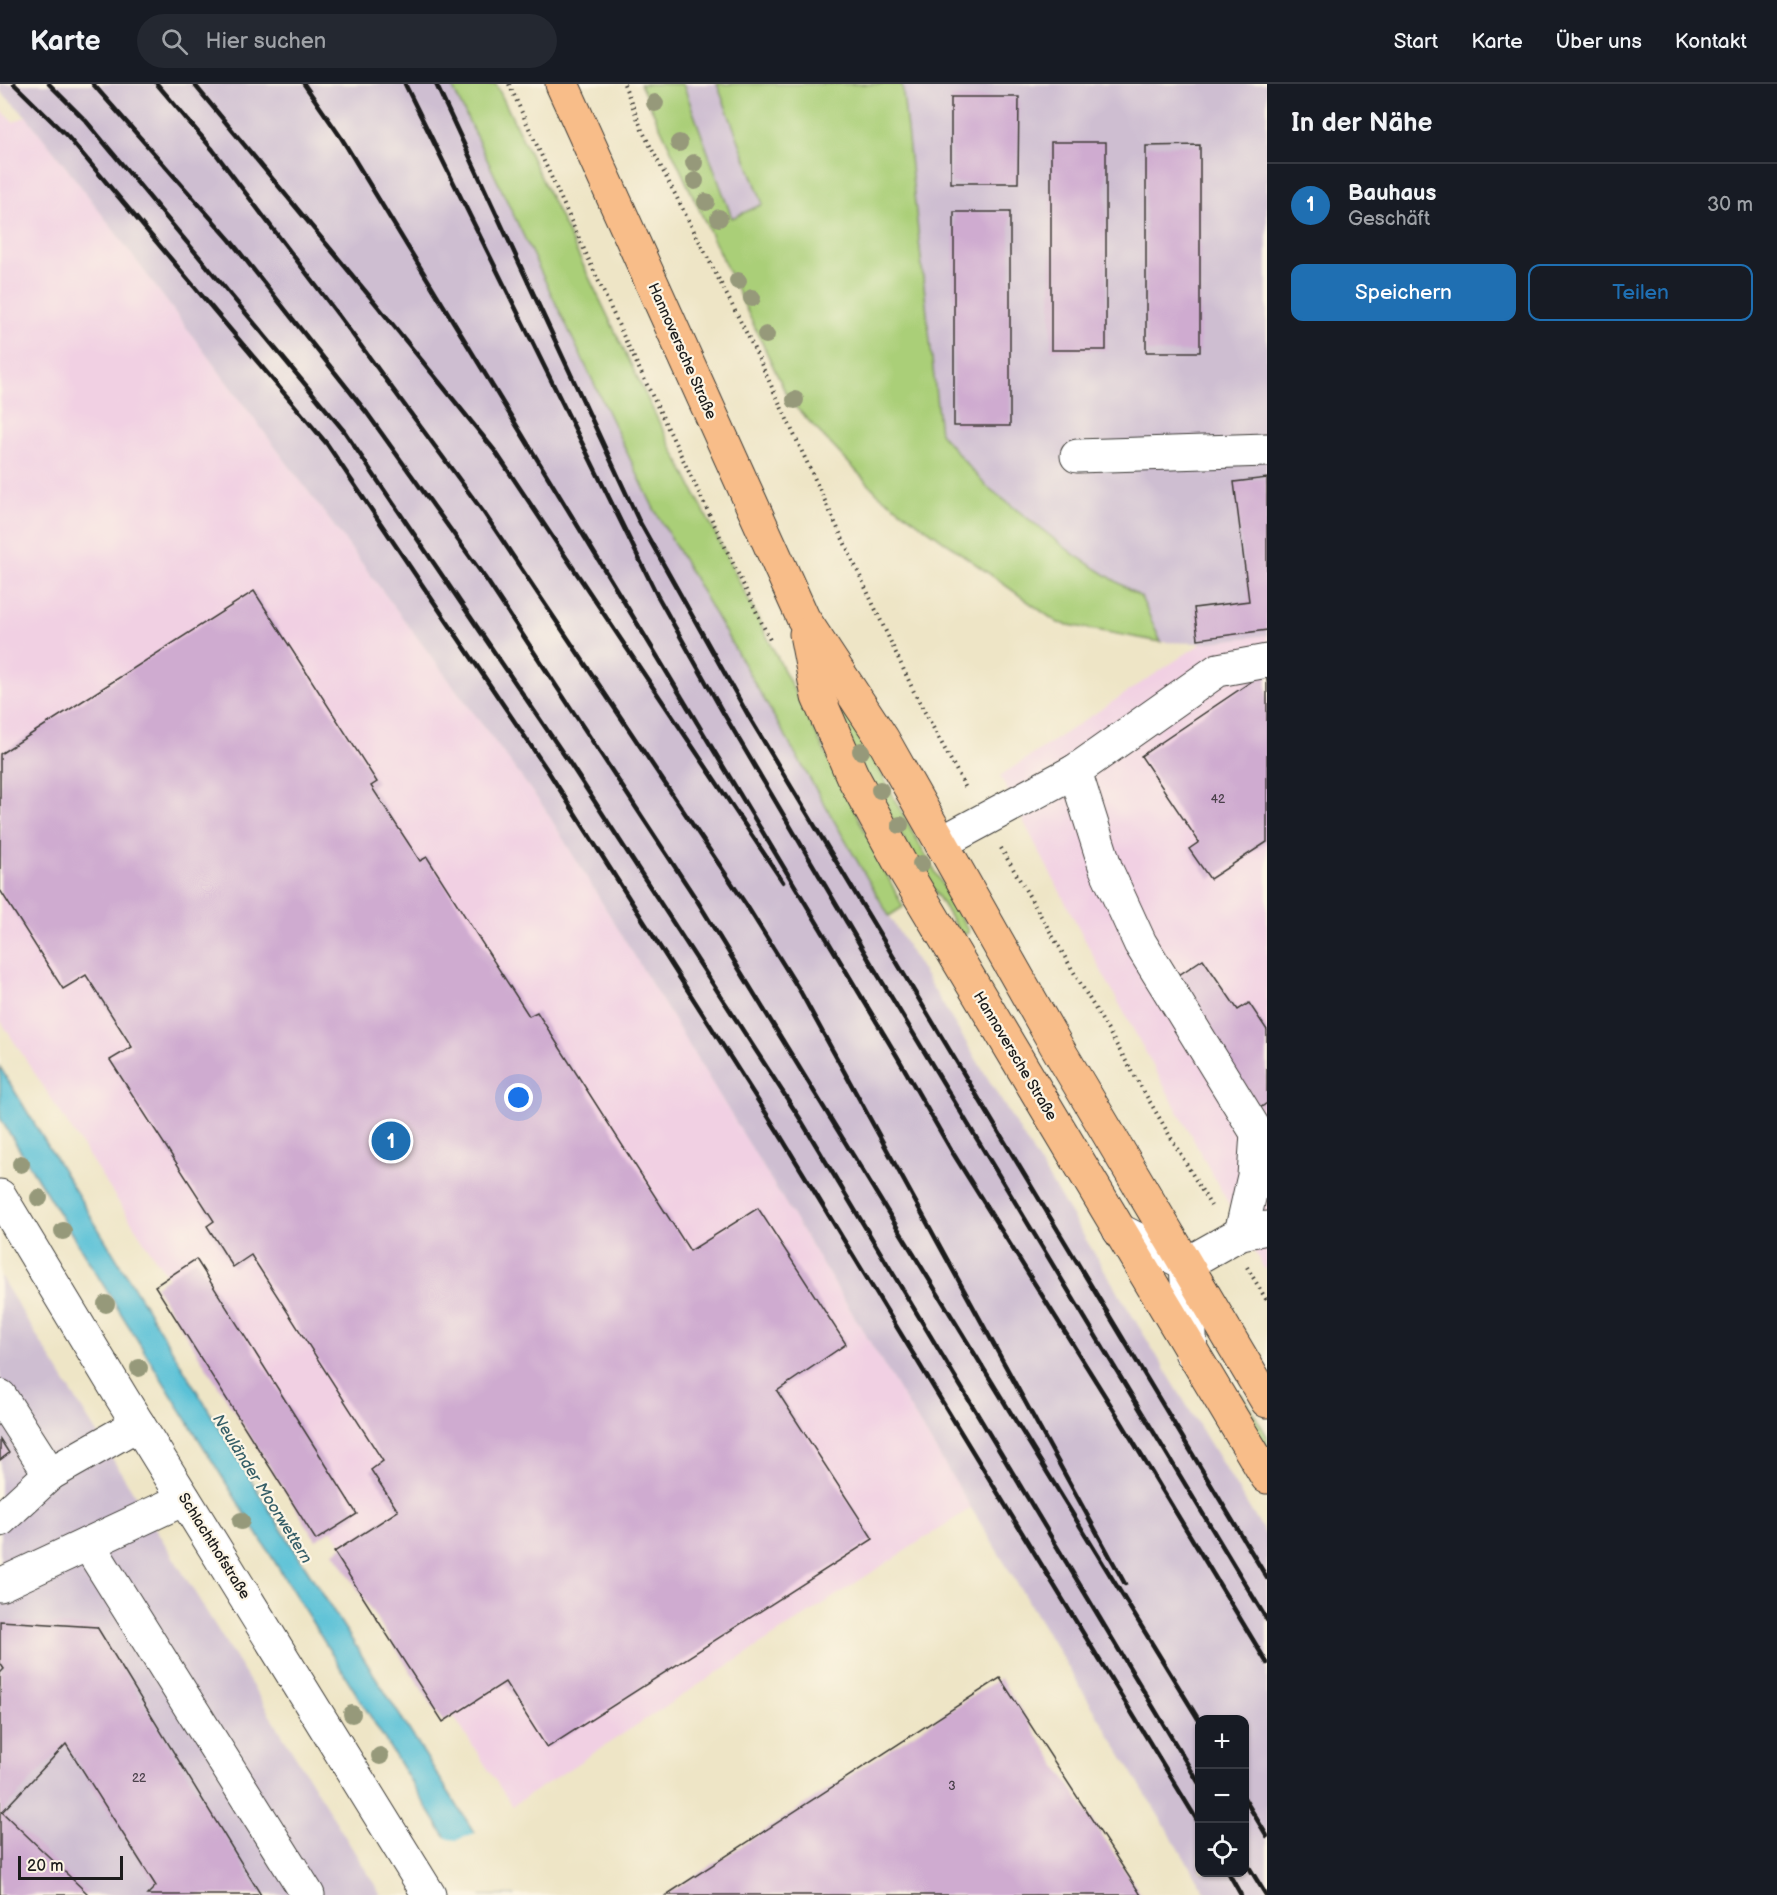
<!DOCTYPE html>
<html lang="de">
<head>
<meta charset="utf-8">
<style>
	:root { --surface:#171b24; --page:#242831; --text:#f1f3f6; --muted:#9ea1a6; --line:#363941; --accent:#1f6fb2 }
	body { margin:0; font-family:"Balsamiq Sans",sans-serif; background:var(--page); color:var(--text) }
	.controls { position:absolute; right:18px; bottom:18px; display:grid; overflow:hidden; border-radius:12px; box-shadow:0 2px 4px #0004 }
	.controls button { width:54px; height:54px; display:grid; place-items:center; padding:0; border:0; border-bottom:2px solid var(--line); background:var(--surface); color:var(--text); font:30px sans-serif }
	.scale { position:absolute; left:18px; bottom:15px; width:105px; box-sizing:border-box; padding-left:6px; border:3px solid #1c1c1c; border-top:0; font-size:16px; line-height:21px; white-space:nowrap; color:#1c1c1c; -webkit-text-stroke:4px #fcf5e5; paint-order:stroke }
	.you { position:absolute; left:519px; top:1014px; width:21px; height:21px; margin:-15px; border:4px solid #fff; border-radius:50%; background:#1a73e8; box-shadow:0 0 0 9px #1a73e833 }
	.badge { display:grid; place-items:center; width:39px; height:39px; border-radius:50%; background:var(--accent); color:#fff; font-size:20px; font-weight:700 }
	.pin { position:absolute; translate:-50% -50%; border:3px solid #fff; box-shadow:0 2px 6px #0006 }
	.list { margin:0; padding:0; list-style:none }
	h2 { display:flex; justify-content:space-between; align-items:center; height:78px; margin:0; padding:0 24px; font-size:26px }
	h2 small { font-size:20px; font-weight:400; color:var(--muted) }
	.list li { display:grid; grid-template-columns:39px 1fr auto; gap:18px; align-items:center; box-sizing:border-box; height:84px; padding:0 24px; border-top:2px solid var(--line) }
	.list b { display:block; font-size:22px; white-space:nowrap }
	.list p { margin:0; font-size:20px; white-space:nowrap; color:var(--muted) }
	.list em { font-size:20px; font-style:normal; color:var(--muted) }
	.actions { display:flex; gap:12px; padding:18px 24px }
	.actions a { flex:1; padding:14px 0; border:2px solid var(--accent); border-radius:12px; text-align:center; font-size:21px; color:var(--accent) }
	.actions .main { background:var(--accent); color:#fff }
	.icon { flex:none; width:33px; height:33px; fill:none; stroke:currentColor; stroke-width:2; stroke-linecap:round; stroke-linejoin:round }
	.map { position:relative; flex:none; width:1267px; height:1811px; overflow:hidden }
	header { display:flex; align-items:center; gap:36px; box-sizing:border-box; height:84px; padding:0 30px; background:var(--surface); border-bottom:2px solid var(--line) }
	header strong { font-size:28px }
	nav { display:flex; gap:33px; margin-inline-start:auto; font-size:21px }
	.search { width:420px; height:54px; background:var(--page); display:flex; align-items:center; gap:15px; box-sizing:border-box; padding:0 21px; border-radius:33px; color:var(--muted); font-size:22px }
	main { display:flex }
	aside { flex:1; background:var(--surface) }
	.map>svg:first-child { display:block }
</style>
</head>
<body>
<header>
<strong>Karte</strong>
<div class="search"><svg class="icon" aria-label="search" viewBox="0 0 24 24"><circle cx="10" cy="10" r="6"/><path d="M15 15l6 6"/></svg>Hier suchen</div>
<nav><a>Start</a><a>Karte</a><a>Über uns</a><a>Kontakt</a></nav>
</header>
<main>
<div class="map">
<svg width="1267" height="1811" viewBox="0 0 1267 1811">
	<rect width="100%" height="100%" fill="#fcf5e5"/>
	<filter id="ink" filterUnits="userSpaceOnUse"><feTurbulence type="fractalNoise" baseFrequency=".0167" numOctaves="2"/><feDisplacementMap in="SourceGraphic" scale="12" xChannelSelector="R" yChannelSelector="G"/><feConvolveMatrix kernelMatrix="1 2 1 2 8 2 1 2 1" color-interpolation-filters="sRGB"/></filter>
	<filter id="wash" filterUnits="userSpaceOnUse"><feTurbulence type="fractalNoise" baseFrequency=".008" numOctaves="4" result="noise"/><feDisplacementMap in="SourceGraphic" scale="24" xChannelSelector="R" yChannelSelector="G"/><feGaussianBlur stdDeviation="1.35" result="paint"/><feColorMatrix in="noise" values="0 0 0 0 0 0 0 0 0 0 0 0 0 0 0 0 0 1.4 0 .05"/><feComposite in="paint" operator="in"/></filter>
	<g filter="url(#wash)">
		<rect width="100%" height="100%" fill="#eee5c6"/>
		<!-- built -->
		<g fill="#f1d0e3">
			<path d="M0 25 14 38 26 32 86 109 545 725 971 1424 512 1722 0 936Z"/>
			<path d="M1267 551V1183L1264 1185 1098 881 1000 692 1202 559Z"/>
		</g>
		<!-- industrial -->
		<g fill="#cebed1" fill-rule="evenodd">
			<path d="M0 0H451L654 425 889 832 1267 1453V1811H1207L545 725 86 109 26 32 0 7ZM1200 1636H1244V1788H1200Z"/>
			<path d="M683 0H717L764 120 732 135Z"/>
			<path d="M902 0H1267V551L1202 559 1161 558 1141 513 1076 472 985 401 940 349Z"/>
			<path d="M0 1192 381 1811H0Z"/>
		</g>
		<!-- green -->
		<g fill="#aacf78" stroke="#63764a" stroke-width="1.5">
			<path d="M451 0H496L651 322 903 823 889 832 654 425Z"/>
			<path d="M640 0H683L732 134 763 120 717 0H902L940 349 985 401 1076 472 1141 513 1161 558 1058 539 878 410 789 316Z"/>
			<path d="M830 603 840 608 897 720 968 846V849L961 851 856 675Z"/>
			<path d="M1238 1309 1242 1310 1267 1352V1375L1236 1311Z"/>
		</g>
		<!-- water -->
		<path fill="#5ac1d7" stroke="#3b6e7a" stroke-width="1.5" d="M0 983 268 1424 514 1811H481L0 1034Z"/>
		<!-- pier -->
		<path fill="#eee5c6" d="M477 1748 517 1809 516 1811H478L440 1750 449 1755 457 1756Z"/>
		<g id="blocks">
			<!-- building -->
			<g fill="#cfabd0">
				<path d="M951 13H1019L1018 99H951Z"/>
				<rect x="1051" y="58" width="55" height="208"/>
				<path d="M1200 61V268H1146V62Z"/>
				<rect x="954" y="128" width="56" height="214"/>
				<path d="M1267 394V546L1198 555 1194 524 1249 517 1234 398Z"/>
				<path d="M254 507 377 698 371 702 420 777 427 773 529 932 537 928 690 1167 758 1124 846 1260 777 1307 873 1455 547 1664 505 1598 443 1638 334 1468 398 1427 371 1386 383 1377 251 1171 233 1183 207 1142 214 1137 110 976 132 963 86 891 63 905 0 806V670Z"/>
				<path d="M1267 587V758L1210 795 1189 765 1199 758 1141 672Z"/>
				<path d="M1203 875 1238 926 1249 919 1267 946V1019L1260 1024 1173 895Z"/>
				<path d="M196 1175 357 1430 316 1456 155 1202Z"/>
				<path d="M0 1355 9 1369 0 1376Z"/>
				<path d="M0 1537 97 1543 261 1811H147L156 1802 66 1660 2 1728 89 1811H0V1589L4 1585 0 1579Z"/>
				<path d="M1000 1594 1141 1811H666Z"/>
			</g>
		</g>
	</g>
	<g filter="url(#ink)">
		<use href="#blocks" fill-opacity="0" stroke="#3c3a36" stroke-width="1.5"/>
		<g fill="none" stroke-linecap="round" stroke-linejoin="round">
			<!-- minor casing -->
			<g stroke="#3c3a36" stroke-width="35">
				<g id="minor">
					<path d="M1077 372 1267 366"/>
					<path d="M1267 577 1218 586 1075 687 1106 785 1140 859 1257 1049 1267 1052"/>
					<path d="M941 759 1075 687"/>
					<path d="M0 1112 122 1314 429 1811"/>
					<path d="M1119 1146 1186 1180"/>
					<path d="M1241 1149 1254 1092 1257 1049"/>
					<path d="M1186 1180 1241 1149 1267 1144"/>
					<path d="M1186 1180 1191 1268"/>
					<path d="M0 1312 50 1390 138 1340"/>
					<path d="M0 1436 50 1390"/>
					<path d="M88 1460 308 1811"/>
					<path d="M0 1501 184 1415"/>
				</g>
			</g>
			<!-- major casing -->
			<g stroke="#3c3a36" stroke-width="35">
				<g id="major">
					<path d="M562 0 803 534 882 654 1057 963 1267 1317"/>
					<path d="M806 550 818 613 852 691 899 777 1267 1393"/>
				</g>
			</g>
			<!-- path -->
			<g stroke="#3c3a36" stroke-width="4" stroke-dasharray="1.5 4.5" stroke-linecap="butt">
				<path d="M509 0 623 251 770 556"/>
				<path d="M624 0 642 46 749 254 915 610 967 706"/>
				<path d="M1001 764 1211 1122"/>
				<path d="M1247 1183 1267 1217"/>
			</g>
			<!-- minor -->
			<use href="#minor" stroke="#fff" stroke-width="33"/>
			<!-- major -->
			<use href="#major" stroke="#f8bd89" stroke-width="33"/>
			<!-- rail -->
			<g stroke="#1c1c1c" stroke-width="4.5">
				<path d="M14 0 68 53 327 360 548 687 778 1048 1200 1741"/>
				<path d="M49 0 86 37 344 347 571 681 799 1033 1200 1701"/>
				<path d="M93 0 230 156 367 329 488 498 698 818 1200 1638"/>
				<path d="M157 0 213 66 339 232 484 429 747 822 800 907 1125 1500"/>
				<path d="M194 0 376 220 495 367 783 798"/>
				<path d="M304 0 342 55 654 567 897 972 951 1066 1120 1336 1267 1579"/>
				<path d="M405 0 657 511 721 625 872 881 1267 1536"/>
				<path d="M436 0 638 435 748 631 1267 1494"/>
				<path d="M1244 1714 1267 1752"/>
				<path d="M1244 1775 1266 1811"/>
				<path d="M1228 1788 1241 1811"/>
			</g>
		</g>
		<!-- trees -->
		<g fill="#96997a">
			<circle cx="655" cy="19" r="9"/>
			<circle cx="679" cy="59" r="9"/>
			<circle cx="694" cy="79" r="9"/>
			<circle cx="695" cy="97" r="9"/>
			<circle cx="706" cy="118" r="9"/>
			<circle cx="719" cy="134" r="9"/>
			<circle cx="738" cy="197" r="9"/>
			<circle cx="752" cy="214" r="9"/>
			<circle cx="766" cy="251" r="9"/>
			<circle cx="795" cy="316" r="9"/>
			<circle cx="861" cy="667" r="9"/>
			<circle cx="880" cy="706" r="9"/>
			<circle cx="900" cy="741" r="9"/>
			<circle cx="921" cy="780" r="9"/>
			<circle cx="21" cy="1080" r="9"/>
			<circle cx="39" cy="1114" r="9"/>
			<circle cx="63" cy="1147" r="9"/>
			<circle cx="106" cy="1220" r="9"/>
			<circle cx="139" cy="1284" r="9"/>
			<circle cx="241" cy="1437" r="9"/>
			<circle cx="352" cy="1630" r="9"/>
			<circle cx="380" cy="1672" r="9"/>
		</g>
	</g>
	<g text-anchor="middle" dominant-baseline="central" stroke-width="4.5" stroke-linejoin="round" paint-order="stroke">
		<!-- number labels -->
		<g font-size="12" fill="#494049">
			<text x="1218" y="715">42</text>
			<text x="139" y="1694">22</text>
			<text x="952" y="1702">3</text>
		</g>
		<!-- street labels -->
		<g font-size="15" fill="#1c1c1c" stroke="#fcf5e5">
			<text transform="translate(682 267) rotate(66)">Hannoversche Straße</text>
			<text transform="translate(1015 972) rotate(59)">Hannoversche Straße</text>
			<text transform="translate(214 1462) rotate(58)">Schlachthofstraße</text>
		</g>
		<!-- water labels -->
		<g font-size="16" font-style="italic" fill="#355e67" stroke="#fcf5e5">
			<text transform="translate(262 1405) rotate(58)">Neuländer Moorwettern</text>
		</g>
	</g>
</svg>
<div class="controls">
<button>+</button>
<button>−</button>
<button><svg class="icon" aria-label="locate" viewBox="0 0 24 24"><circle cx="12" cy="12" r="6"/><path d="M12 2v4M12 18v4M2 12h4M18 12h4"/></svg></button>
</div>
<div class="scale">20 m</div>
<div class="you"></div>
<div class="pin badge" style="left:391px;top:1057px">1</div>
</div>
<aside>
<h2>In der Nähe<small></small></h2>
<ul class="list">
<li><span class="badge">1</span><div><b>Bauhaus</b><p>Geschäft</p></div><em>30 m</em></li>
</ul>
<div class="actions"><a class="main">Speichern</a><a>Teilen</a></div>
</aside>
</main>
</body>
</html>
